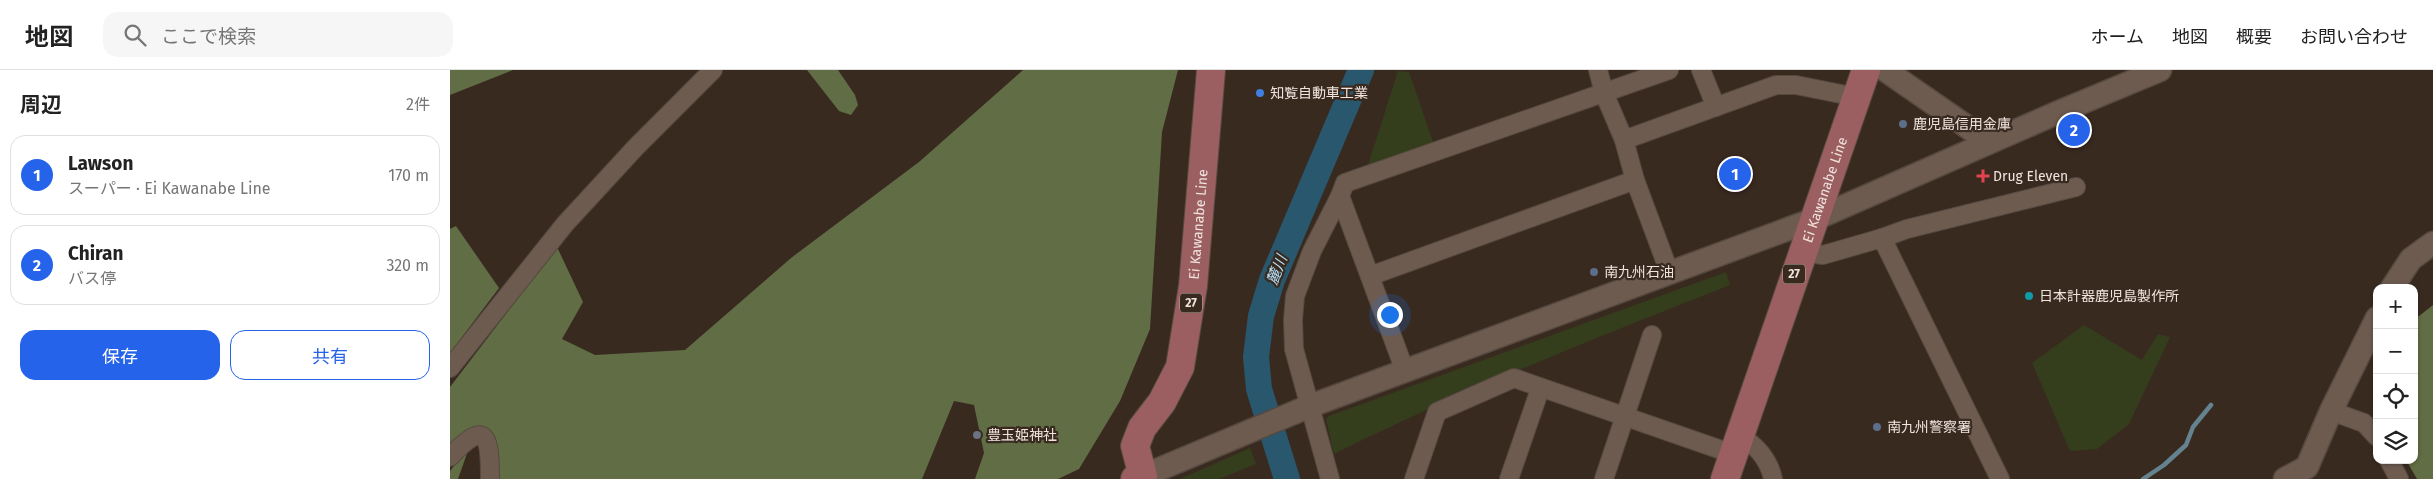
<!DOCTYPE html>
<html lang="ja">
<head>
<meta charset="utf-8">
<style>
	:root { --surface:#fff; --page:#f6f6f6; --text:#222; --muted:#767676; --line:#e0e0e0; --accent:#2563eb }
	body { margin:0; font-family:"Fira Sans","Noto Sans JP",sans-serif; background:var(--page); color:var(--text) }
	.controls { position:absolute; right:15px; bottom:15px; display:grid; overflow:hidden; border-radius:10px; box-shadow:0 1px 4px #0004 }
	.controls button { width:45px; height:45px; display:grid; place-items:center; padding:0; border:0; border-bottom:1px solid var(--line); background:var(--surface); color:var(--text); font:25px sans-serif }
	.you { position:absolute; left:939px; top:244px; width:18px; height:18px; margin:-12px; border:4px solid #fff; border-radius:50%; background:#1a73e8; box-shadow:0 0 0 8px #1a73e833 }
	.badge { display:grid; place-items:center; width:32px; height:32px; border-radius:50%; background:var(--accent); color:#fff; font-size:16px; font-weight:700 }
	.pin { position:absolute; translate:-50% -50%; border:2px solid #fff; box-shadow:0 1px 5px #0006 }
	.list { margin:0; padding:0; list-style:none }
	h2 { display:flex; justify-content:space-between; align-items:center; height:65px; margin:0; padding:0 20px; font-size:21px }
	h2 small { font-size:16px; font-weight:400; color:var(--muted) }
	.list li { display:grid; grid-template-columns:32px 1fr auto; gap:15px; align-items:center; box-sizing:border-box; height:80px; margin:0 10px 10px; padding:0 10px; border:1px solid var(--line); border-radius:15px }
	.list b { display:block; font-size:19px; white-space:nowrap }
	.list p { margin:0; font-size:16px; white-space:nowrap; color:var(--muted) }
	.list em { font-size:16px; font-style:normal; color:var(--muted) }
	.actions { display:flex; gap:10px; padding:15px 20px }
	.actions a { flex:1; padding:11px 0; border:1px solid var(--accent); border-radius:15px; text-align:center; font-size:18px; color:var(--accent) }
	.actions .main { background:var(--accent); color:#fff }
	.icon { flex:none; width:28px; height:28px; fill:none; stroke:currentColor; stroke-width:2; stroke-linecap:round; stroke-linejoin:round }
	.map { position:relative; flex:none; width:1983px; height:409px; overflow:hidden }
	header { display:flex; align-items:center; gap:30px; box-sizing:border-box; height:70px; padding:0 25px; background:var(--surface); border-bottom:1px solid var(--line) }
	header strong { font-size:24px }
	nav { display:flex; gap:28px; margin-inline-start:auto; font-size:18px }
	.search { width:350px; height:45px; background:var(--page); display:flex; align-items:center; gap:12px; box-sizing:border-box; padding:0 18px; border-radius:15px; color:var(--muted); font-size:19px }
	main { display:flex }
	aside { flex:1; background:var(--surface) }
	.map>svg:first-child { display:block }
</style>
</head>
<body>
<header>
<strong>地図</strong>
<div class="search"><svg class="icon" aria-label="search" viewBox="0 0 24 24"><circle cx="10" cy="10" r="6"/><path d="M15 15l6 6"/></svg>ここで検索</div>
<nav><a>ホーム</a><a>地図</a><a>概要</a><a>お問い合わせ</a></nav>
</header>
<main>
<aside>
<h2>周辺<small>2件</small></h2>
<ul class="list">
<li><span class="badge">1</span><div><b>Lawson</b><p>スーパー · Ei Kawanabe Line</p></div><em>170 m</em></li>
<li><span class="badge">2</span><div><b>Chiran</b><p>バス停</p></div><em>320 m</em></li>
</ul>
<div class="actions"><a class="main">保存</a><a>共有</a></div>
</aside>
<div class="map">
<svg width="1983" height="409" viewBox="0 0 1983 409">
	<rect width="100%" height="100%" fill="#392a20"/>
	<!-- green -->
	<g fill="#343d1c">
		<path d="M948 1 959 2 983 72 918 95Z"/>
		<path d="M1276 202 1280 215C1146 268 1013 320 884 384L876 350 879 346Z"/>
		<path d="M1634 255 1692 290 1708 264 1720 267 1679 354 1647 379 1620 381 1582 293Z"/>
		<path d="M800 378 806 394 769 409H730Z"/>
	</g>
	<!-- forest -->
	<g fill="#616d44">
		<path d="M0 0H63L0 25Z"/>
		<path d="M357 0H388L405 25 408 35 401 45 389 41Z"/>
		<path d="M573 0H728L712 62 700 259 670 331 629 399 608 409H525L534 383 524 335 504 331 472 409H48L44 366 23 358 0 374V317L107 177 133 232 112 269 145 285 235 280 341 188 469 92Z"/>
		<path d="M6 156 49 218 0 283V159Z"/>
		<path d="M1983 235V409H1967L1956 390H1964V250Z"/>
		<path d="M20 375 8 409H0V401Z"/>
	</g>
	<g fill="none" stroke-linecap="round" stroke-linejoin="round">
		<!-- stream -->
		<path stroke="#648290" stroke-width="4.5" d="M1693 409 1714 395 1736 375 1743 357 1761 335"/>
		<!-- river -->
		<path stroke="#29586e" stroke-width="26" d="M837 409 809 319 806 287 811 246 822 210 911 0"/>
		<!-- minor casing -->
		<g stroke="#564940" stroke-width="20">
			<g id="minor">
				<path d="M1148 0 1154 23 1174 70 1185 110 1220 204"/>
				<path d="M1251 0 1266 37"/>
				<path d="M1174 70 1326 15H1346L1406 27"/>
				<path d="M1432 168 1457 159 1626 117"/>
				<path d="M1352 182 1373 185 1432 168 1550 409"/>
				<path d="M920 206 1185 110"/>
				<path d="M0 298 115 154 186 77 263 0"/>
				<path d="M955 301 890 126 895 113 1219 0"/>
				<path d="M1881 341 1914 353 1927 367"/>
				<path d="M1290 366C1306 375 1319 390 1323 409"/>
				<path d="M0 387C37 347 40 367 40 409"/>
				<path d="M1939 390 1949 409"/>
				<path d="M880 409 844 279 843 250 845 226 862 181 890 126"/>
				<path d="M964 409 987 342 1064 308 1283 384"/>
				<path d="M1059 409 1090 319"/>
				<path d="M1154 409 1202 265"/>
			</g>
		</g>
		<!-- tertiary casing -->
		<g stroke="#564940" stroke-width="25">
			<g id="tertiary">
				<path d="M1435 0 1539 72"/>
				<path d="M1942 218 1961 189 1983 173"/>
				<path d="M693 406 860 336 1365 149 1609 42 1710 0"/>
				<path d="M1835 409 1857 397 1881 341 1927 248"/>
			</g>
		</g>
		<!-- primary casing -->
		<g stroke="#564940" stroke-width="30">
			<g id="primary">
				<path id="s1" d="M685 409 693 406 685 376 692 358 712 332 730 297 743 216 761 0"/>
				<path id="s2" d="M1275 409 1416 0"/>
			</g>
		</g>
		<!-- minor -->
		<use href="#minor" stroke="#6d5b50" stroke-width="18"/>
		<!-- tertiary -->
		<use href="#tertiary" stroke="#6d5b50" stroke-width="22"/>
		<!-- primary -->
		<use href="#primary" stroke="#9c5f61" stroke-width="28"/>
	</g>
	<!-- markers -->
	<circle fill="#3f7fe0" stroke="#392a20" stroke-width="2" cx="810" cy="23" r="5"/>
	<g fill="#5c6f8a" stroke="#392a20" stroke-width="2">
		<circle cx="1453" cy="54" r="5"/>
		<circle cx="1144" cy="202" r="5"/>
		<circle cx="1427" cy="357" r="5"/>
	</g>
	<path fill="#e0444e" stroke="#392a20" stroke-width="2" d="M1530.5 98.5h5v5h5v5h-5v5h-5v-5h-5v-5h5z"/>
	<circle fill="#0f9aa8" stroke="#392a20" stroke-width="2" cx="1579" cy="226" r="5"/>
	<circle fill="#6b7280" stroke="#392a20" stroke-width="2" cx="527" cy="365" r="5"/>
	<g text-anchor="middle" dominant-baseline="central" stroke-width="4.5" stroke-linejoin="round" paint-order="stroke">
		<!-- shield labels -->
		<g fill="#392a20" stroke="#b8aca5" stroke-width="1">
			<rect x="1333" y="194.5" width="22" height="19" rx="4"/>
			<rect x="730" y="223.5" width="22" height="19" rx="4"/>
		</g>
		<g font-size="12" font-weight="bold" fill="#efe4de">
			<text x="1344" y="204">27</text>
			<text x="741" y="233">27</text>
		</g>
		<!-- poi labels -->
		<g font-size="14" fill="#efe4de" stroke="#392a20" text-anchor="start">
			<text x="820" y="23">知覧自動車工業</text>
			<text x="1463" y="54">鹿児島信用金庫</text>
			<text x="1543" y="106">Drug Eleven</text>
			<text x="1154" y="202">南九州石油</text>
			<text x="1589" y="226">日本計器鹿児島製作所</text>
			<text x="1437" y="357">南九州警察署</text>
			<text x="537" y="365">豊玉姫神社</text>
		</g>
		<!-- street labels -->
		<g font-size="14" fill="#efe4de" stroke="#392a20">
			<text stroke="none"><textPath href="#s2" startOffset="306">Ei Kawanabe Line</textPath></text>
			<text stroke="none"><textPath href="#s1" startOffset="275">Ei Kawanabe Line</textPath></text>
		</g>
		<!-- water labels -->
		<g font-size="15" font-style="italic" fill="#b5e1f8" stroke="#392a20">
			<text transform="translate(827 200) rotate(-69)">麓川</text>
		</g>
	</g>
</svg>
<div class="controls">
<button>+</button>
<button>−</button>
<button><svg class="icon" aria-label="locate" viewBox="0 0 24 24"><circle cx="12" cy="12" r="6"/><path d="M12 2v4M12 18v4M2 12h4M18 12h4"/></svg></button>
<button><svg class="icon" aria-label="layers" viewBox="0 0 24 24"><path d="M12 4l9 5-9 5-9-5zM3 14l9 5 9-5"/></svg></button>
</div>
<div class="you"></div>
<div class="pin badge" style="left:1285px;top:104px">1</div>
<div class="pin badge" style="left:1624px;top:60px">2</div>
</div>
</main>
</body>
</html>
